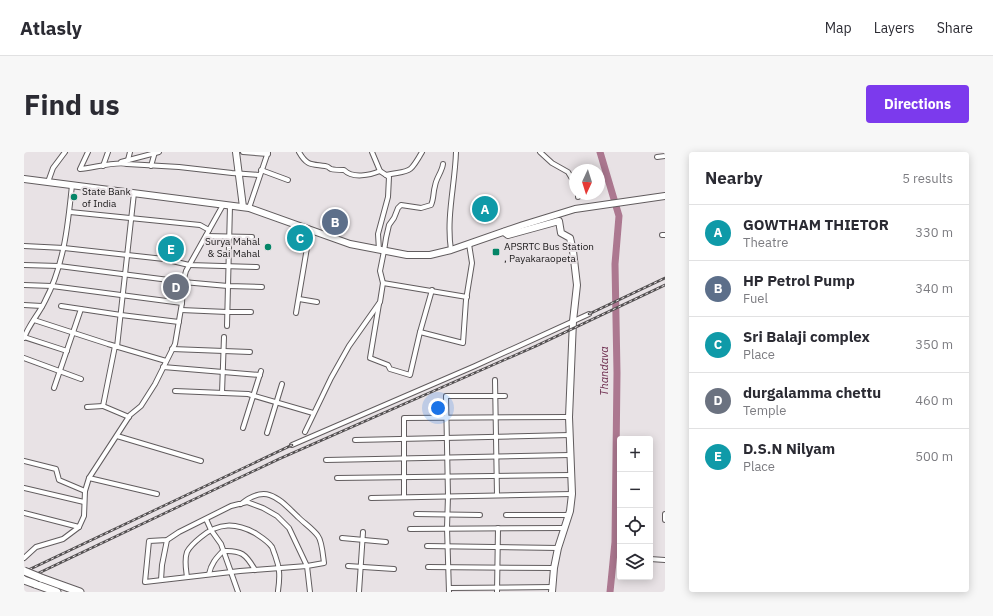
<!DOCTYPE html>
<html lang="en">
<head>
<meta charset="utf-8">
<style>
	:root { --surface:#fff; --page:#f7f7f7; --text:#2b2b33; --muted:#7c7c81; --line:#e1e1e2; --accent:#7c3aed }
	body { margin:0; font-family:"IBM Plex Sans",sans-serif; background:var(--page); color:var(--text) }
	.controls { position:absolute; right:12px; bottom:12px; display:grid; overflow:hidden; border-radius:4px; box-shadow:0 2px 10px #0003 }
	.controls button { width:36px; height:36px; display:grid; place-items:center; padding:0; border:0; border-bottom:1px solid var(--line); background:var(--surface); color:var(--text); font:20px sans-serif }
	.compass { position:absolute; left:545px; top:12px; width:36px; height:36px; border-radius:50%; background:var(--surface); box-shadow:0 2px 10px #0003; rotate:184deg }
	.you { position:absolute; left:414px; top:256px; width:14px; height:14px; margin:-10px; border:3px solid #fff; border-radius:50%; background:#1a73e8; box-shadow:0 0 0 6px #1a73e833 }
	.badge { display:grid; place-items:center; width:26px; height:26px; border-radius:50%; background:var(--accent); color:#fff; font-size:13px; font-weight:700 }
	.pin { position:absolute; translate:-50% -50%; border:2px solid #fff; box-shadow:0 1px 4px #0006 }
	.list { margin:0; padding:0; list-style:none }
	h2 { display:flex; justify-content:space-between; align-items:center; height:52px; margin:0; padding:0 16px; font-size:17px }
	h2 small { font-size:13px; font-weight:400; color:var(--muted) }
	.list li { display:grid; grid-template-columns:26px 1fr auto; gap:12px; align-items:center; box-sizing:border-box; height:56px; padding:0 16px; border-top:1px solid var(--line) }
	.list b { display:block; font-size:15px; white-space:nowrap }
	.list p { margin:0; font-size:13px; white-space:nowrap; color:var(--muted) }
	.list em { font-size:13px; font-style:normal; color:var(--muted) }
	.icon { flex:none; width:22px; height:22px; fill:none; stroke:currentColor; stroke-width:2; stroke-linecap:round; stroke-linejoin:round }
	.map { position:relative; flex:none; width:641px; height:440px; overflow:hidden; border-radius:4px }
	header { display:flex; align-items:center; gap:24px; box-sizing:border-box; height:56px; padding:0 20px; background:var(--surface); border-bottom:1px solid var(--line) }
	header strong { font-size:19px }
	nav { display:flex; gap:22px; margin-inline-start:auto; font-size:14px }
	.intro { display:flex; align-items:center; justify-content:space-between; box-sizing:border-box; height:96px; padding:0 24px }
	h1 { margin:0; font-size:28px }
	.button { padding:10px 18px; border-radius:4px; background:var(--accent); color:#fff; font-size:14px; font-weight:700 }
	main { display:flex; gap:24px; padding:0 24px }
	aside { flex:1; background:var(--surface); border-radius:4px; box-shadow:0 2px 10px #0003 }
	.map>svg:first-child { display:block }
</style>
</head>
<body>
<header>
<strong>Atlasly</strong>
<nav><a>Map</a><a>Layers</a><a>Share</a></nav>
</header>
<div class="intro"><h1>Find us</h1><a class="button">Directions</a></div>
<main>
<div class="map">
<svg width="641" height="440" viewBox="0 0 641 440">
	<rect width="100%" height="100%" fill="#e8e2e5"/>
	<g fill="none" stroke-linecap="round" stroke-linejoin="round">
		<!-- river -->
		<path stroke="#ac7890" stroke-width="7" d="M576 0 595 64 591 112 593 221 591 390 586 440"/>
		<!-- street casing -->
		<g stroke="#615c5e" stroke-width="6">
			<g id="street">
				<path d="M64 0 56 17C69 16 92 9 103 12L155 15 208 21 235 23"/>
				<path d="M219 0 244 2"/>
				<path d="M275 0C283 14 287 12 301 14 306 15 303 15 307 17 310 18 316 18 320 18 329 27 346 23 356 19"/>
				<path d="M348 0 356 19 365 25 364 45 354 82 355 98"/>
				<path d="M516 0 528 11 544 20 551 32"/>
				<path d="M633 5 641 4"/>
				<path d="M104 8 106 0"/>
				<path d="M97 10 135 0"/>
				<path d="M79 14 84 0"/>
				<path d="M127 14 131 0"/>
				<path d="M237 18 264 28"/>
				<path d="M362 23C386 18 385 23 398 0"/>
				<path d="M24 30 29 16 41 0"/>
				<path d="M554 42V45"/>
				<path d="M225 56 244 0"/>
				<path d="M46 60 176 73 185 78"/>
				<path d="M638 83H641"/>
				<path d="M182 84 228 85"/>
				<path d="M0 94 40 96 140 107 165 113 233 115"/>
				<path d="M427 98C422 65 431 33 432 0"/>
				<path d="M0 113 35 114 145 128"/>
				<path d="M159 130 204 134 238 135"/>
				<path d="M359 131 443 145"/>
				<path d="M0 133 28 134 158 151"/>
				<path d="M275 147 293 150"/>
				<path d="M355 152 346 206 364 213 366 217 386 223 396 180 408 138"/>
				<path d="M0 153 18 154"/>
				<path d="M37 154 97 163 155 170"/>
				<path d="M157 158 203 160H227"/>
				<path d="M272 161 286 78"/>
				<path d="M10 168 84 192 142 209"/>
				<path d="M203 174 206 54"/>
				<path d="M396 180 439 191 442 148 448 111 445 92"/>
				<path d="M0 185 43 199"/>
				<path d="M0 186C5 172 15 162 21 149 40 113 44 73 48 33"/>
				<path d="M91 194 79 254 105 265"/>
				<path d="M93 195 110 41"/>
				<path d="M148 197 226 200"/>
				<path d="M0 206 57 227"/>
				<path d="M139 215 236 223"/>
				<path d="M471 228 473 343"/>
				<path d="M30 236 57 157"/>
				<path d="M151 239 224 242 289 261"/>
				<path d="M198 241 200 185"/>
				<path d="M63 255 79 254"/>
				<path d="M219 276 237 219"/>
				<path d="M281 280 307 226 325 194 356 150 359 131 356 119 360 99 362 86 365 73 370 66 374 56 377 53 397 56 407 53C410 47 409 40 411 34 412 26 418 20 419 12"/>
				<path d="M243 281 258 232"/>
				<path d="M93 284 177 309"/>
				<path d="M331 288 546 283"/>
				<path d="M268 293 451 214 565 162"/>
				<path d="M302 308 546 303"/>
				<path d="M0 309 32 317 35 328 61 339"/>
				<path d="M65 326 133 342"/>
				<path d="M313 326 547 323"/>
				<path d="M0 336 60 350"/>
				<path d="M380 345V266L545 265"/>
				<path d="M347 346 548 342"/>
				<path d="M217 352C243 331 255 347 274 365 280 371 289 377 294 384 298 389 299 404 300 411L283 414 265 376 253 364 239 356 223 350 207 354 155 380 143 388 125 389 121 430 216 419 283 414 286 440"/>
				<path d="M0 361 55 375"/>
				<path d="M392 362 456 363"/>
				<path d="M641 362V368"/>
				<path d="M482 363H545"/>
				<path d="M182 367 187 378 197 392 214 440"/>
				<path d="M386 377 540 376"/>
				<path d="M318 386 362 390"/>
				<path d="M403 394 534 396"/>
				<path d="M0 406 12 395 39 387 55 375 60 364 61 339 65 326 106 263 117 254 131 232 151 192 158 151 159 130 162 119 199 53"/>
				<path d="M626 407 641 408"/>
				<path d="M324 414 370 417"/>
				<path d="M404 415 530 416"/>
				<path d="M185 422C187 412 192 406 199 399 217 398 222 402 231 418"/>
				<path d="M163 425C162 417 160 408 163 400 166 394 172 389 177 385 195 370 212 371 231 381 237 385 244 389 248 395 249 397 250 401 251 403 256 416 256 425 254 439"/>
				<path d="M137 428 138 413 143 388"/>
				<path d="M425 436 529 435"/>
				<path d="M335 440 339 380"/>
				<path d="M425 440 423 376 424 344 422 244H481"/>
				<path d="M473 440 474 376"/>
			</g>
		</g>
		<!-- secondary casing -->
		<g stroke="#615c5e" stroke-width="8">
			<g id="secondary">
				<path d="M212 0 219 55"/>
				<path d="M0 27 225 56 326 92 383 103H406L427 98 499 73 551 57 641 44"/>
				<path d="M480 80 484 83 535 69 537 81 546 86 549 99 553 133 549 169 545 265 548 342 546 359 534 396 530 416 528 440"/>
			</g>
		</g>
		<!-- highway casing -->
		<g stroke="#615c5e" stroke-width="9">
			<g id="highway">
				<path d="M17 426 56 440"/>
				<path d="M11 432 33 440"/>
			</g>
		</g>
		<!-- street -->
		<use href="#street" stroke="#fff" stroke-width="4"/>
		<!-- secondary -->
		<use href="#secondary" stroke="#fff" stroke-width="6"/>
		<!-- highway -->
		<use href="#highway" stroke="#fff" stroke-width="7"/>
		<!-- rail casing -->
		<g stroke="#524f50" stroke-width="2.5">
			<g id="rail">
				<path d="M565 162 641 126"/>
				<path d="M0 420 268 293"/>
				<path d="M0 428 255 307 512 194 641 133"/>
			</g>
		</g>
		<!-- rail -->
		<use href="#rail" stroke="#e8e2e5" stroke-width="1" stroke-dasharray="3" stroke-linecap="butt"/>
		<!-- highway-bridge casing -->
		<g stroke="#615c5e" stroke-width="9" stroke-linecap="butt">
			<g id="highway-bridge">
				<path d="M0 419 17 426"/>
				<path d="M0 428 11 432"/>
			</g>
		</g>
		<!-- highway-bridge -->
		<use href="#highway-bridge" stroke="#fff" stroke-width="7"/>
	</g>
	<!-- markers -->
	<g fill="#048567" stroke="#e8e2e5" stroke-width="1.5">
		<circle cx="50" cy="45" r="4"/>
		<circle cx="244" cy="95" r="4"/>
		<rect x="468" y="96" width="8" height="8" rx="2"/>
	</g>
	<g text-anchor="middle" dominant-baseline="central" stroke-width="4" stroke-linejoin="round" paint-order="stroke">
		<!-- poi labels -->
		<g font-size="10" fill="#191718" stroke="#e8e2e5" text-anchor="start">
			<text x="58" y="39">State Bank<tspan x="58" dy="12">of India</tspan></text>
			<text x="236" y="89" text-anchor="end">Surya Mahal<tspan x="236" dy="12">&amp; Sai Mahal</tspan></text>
			<text x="480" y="94">APSRTC Bus Station<tspan x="480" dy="12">, Payakaraopeta</tspan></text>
		</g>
		<!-- water labels -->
		<g font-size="11" font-style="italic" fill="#6d2c4e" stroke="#e8e2e5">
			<text transform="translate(580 219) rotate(-90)">Thandava</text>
		</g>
	</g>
</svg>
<div class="controls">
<button>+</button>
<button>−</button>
<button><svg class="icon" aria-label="locate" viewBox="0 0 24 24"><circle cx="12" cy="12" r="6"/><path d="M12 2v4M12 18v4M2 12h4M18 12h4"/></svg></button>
<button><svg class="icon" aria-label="layers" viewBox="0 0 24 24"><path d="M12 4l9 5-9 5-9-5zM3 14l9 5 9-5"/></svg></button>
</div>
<svg class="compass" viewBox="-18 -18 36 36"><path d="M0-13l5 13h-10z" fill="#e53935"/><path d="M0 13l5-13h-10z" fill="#7c7c81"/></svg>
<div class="you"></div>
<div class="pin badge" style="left:461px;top:57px;background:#0f9aa8">A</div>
<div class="pin badge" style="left:311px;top:70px;background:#5c6f8a">B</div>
<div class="pin badge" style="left:276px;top:86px;background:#0f9aa8">C</div>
<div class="pin badge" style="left:152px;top:135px;background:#6b7280">D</div>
<div class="pin badge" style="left:147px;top:97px;background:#0f9aa8">E</div>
</div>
<aside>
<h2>Nearby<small>5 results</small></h2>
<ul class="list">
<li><span class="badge" style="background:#0f9aa8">A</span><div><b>GOWTHAM THIETOR</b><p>Theatre</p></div><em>330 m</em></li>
<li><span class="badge" style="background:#5c6f8a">B</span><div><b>HP Petrol Pump</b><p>Fuel</p></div><em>340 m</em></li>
<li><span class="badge" style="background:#0f9aa8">C</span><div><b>Sri Balaji complex</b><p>Place</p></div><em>350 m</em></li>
<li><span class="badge" style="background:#6b7280">D</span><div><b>durgalamma chettu</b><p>Temple</p></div><em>460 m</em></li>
<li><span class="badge" style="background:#0f9aa8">E</span><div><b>D.S.N Nilyam</b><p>Place</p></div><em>500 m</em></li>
</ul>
</aside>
</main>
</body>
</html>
